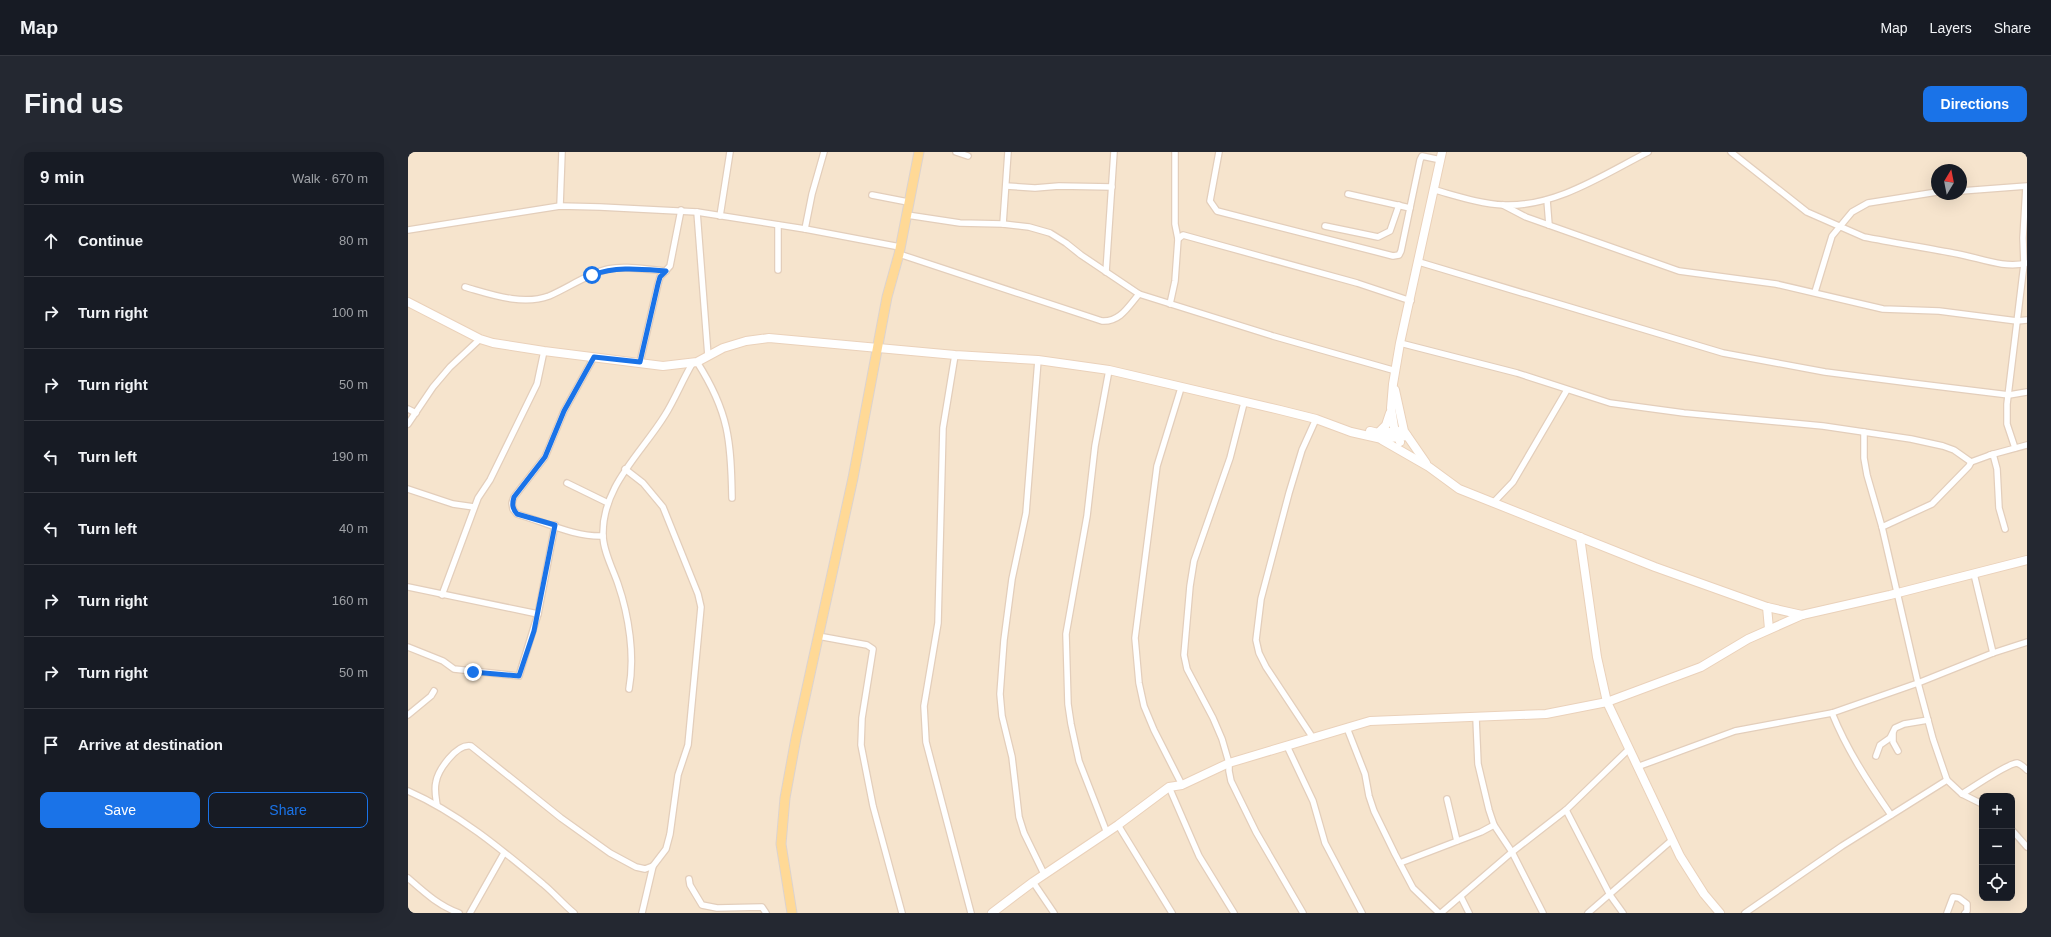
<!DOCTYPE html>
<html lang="en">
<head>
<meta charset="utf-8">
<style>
	:root { --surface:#171b24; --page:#242831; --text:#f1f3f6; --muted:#9ea1a6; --line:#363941; --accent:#1a73e8 }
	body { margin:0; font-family:Helvetica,sans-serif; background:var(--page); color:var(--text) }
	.controls { position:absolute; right:12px; bottom:12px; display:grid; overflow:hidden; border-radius:8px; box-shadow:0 4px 16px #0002 }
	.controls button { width:36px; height:36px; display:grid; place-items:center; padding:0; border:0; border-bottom:1px solid var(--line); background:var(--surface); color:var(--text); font:20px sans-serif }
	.compass { position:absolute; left:1523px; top:12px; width:36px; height:36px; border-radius:50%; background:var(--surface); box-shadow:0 4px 16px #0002; rotate:10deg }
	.stop { position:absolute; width:12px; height:12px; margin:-9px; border:3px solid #1a73e8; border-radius:50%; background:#fff }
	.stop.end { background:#1a73e8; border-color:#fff; box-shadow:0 1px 4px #0008 }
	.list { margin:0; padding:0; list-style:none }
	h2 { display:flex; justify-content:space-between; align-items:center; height:52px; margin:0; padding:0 16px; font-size:17px }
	h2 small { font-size:13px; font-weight:400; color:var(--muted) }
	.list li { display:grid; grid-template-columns:26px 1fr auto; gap:12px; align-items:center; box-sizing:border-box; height:72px; padding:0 16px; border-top:1px solid var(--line) }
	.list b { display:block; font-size:15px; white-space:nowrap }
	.list em { font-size:13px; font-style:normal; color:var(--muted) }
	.actions { display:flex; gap:8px; padding:12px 16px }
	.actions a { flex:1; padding:9px 0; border:1px solid var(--accent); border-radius:8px; text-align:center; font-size:14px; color:var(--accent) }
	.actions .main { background:var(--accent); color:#fff }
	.icon { flex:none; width:22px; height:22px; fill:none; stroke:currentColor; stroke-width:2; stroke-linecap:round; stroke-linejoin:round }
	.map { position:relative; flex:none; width:1619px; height:761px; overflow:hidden; border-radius:8px }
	header { display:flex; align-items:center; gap:24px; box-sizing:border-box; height:56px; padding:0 20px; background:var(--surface); border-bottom:1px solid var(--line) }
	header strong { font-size:19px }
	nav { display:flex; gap:22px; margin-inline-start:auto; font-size:14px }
	.intro { display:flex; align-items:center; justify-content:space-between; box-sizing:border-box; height:96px; padding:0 24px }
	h1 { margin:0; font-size:28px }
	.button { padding:10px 18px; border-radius:8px; background:var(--accent); color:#fff; font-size:14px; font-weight:700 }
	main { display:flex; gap:24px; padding:0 24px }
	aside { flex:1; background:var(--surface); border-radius:8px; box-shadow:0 4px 16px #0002 }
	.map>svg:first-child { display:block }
</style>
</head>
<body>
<header>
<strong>Map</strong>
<nav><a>Map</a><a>Layers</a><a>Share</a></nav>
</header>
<div class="intro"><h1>Find us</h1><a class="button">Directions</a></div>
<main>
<aside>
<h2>9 min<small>Walk · 670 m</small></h2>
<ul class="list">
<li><svg class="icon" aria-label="ahead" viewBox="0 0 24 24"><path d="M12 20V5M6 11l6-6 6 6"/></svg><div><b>Continue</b></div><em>80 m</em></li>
<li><svg class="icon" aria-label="right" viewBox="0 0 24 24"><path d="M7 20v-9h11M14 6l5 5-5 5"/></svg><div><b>Turn right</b></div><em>100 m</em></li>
<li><svg class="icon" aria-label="right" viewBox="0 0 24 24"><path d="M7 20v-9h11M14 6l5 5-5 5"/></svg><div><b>Turn right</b></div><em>50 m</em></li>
<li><svg class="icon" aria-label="left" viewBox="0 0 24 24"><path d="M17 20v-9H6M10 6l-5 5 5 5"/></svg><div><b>Turn left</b></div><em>190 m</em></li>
<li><svg class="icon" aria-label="left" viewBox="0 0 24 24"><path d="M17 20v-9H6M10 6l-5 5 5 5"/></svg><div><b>Turn left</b></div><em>40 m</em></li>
<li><svg class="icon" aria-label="right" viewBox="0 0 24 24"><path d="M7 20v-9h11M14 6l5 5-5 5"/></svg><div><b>Turn right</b></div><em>160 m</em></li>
<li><svg class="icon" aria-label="right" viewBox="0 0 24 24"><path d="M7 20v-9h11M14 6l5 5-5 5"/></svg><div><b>Turn right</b></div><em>50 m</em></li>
<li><svg class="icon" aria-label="arrive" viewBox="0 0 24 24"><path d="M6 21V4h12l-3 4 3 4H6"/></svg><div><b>Arrive at destination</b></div></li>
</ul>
<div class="actions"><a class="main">Save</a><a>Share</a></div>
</aside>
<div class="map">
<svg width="1619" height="761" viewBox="0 0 1619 761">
	<rect width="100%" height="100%" fill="#fef2e0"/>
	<!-- residential -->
	<path fill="#f6e4cd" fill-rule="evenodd" d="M0 0H1619V761H0ZM1529 18H1553V42H1529ZM1574 644H1604V746H1574Z"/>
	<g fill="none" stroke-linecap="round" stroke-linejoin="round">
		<!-- street casing -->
		<g stroke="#e3cebb" stroke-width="8">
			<g id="street">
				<path d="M548 0 560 4"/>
				<path d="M767 0V72L770 87"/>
				<path d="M811 0 802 49 809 59 985 104 991 103 993 99 1012 8 1014 4 1033 8"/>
				<path d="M1323 0 1399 60 1456 85C1487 91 1519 96 1550 102 1572 106 1596 117 1619 111"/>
				<path d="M598 34 627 36 651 34 704 35"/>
				<path d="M1027 38C1049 44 1073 52 1096 53 1148 55 1195 23 1240 0"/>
				<path d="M1553 39 1619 34"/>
				<path d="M940 42 1002 56"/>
				<path d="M464 43 500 50"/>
				<path d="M1139 48 1141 73"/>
				<path d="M1095 53 1118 65 1271 119 1368 132 1475 157 1531 159 1609 169 1619 168"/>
				<path d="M152 54 154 0"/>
				<path d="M289 60 300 204"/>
				<path d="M499 63 552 71 595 72 621 75 642 81 658 91 673 103 731 142 865 184 988 219"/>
				<path d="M312 64 322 0"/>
				<path d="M595 72 600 0"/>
				<path d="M917 74 970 85 982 79 991 53"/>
				<path d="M397 77 404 42 416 0"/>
				<path d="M0 78 152 54 192 55 289 60 397 77 492 95"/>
				<path d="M491 102 694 169C712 170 720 155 731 142"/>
				<path d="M1011 110 1315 201 1417 220 1503 231 1601 243 1619 240"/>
				<path d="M370 118V73"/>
				<path d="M698 120 706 0"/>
				<path d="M57 135C82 142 114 154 141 144 160 136 179 122 200 117 218 113 239 118 258 119"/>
				<path d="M1407 140 1424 84 1444 60 1460 51 1529 40"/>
				<path d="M762 152 767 129 770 87 775 83 949 131 1003 149"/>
				<path d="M992 191 1109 221 1202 251 1276 261 1415 274 1503 287 1535 294 1546 298 1563 310"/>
				<path d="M547 203 535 276 530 471 516 554 518 590 563 761"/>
				<path d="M186 205 156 259 137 305 106 345 104 351 105 357 109 362C137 370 166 385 195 384"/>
				<path d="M630 208 618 361 604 427 596 488 592 542 594 564 604 605 611 665 616 681 636 722"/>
				<path d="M232 210 250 132 252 125 262 114 273 58"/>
				<path d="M289 210C321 260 323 289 324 346"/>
				<path d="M773 236 749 314 727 486 731 531 736 554 746 578 774 633"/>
				<path d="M836 251 822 306 786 409 782 434 776 503 779 517 805 566 814 587 821 611V619L823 629 848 680 895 761"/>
				<path d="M0 257 8 261"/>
				<path d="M0 272 25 235 42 215 72 187"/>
				<path d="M1456 280V306L1459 323 1474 375 1510 531 1525 587 1539 628 1554 642 1574 652"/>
				<path d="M1607 296 1599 272V252L1616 112 1615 86 1618 35"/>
				<path d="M1582 303 1619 293"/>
				<path d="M1563 310 1585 302 1589 317 1591 356 1597 377"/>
				<path d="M217 317 235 331 255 355 290 442 293 455 280 593 270 623 262 682 258 697 245 714 234 761"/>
				<path d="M159 331 200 351"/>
				<path d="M0 337 45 352 66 355"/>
				<path d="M1085 351 1105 330 1159 238"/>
				<path d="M1474 375 1524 352 1561 314 1563 310"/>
				<path d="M1566 422 1585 501"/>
				<path d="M0 435 130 462 147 373"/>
				<path d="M34 443 70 346 82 328 129 232 136 199"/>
				<path d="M410 484 459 493 465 497 454 566 453 593 465 654 494 761"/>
				<path d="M0 495 35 509 46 517 111 524 130 462"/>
				<path d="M221 537C227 504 221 464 210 432 205 417 195 399 195 383 194 334 233 302 257 263 267 247 274 229 284 212"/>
				<path d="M1424 561C1439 598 1460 630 1483 663"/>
				<path d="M0 563 23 544 26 539"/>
				<path d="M1068 566 1070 612 1081 658 1086 673 1104 700 1135 761"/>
				<path d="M939 576 957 622 961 644 966 659 987 702 1005 736 1031 761"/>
				<path d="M1485 582V590L1490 599"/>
				<path d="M905 586 858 515 851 501 848 488 853 447 881 341 894 298 908 267"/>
				<path d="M879 594 905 649 917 691 954 761"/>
				<path d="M1468 604 1472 593 1482 586 1487 576 1496 572 1520 568"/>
				<path d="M1229 615 1327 579 1424 561 1510 531 1585 501 1619 490"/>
				<path d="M761 635 791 704 826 761"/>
				<path d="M0 639C50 661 93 697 135 732 146 741 155 752 166 761"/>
				<path d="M1554 642C1564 636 1600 611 1609 611 1613 612 1616 615 1619 618"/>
				<path d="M1039 647 1049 689"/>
				<path d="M29 653C28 646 26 638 28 630 30 618 49 591 63 594L153 666 202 701 228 715 237 717 245 714"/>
				<path d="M1158 658 1202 743 1215 761"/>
				<path d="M710 673 764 761"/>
				<path d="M1604 678 1619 695"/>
				<path d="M699 681 671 609 663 572 660 552 658 482 679 364 687 294 701 218"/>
				<path d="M992 711 1073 680 1086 673"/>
				<path d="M0 726C16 740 31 754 51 761"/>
				<path d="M281 727 282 733 294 753 309 756 354 755 358 761"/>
				<path d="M625 730 646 761"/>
				<path d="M1053 745 1061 761"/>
				<path d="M62 761 96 701"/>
				<path d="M1033 761 1104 700 1158 658 1221 597"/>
				<path d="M1180 761 1264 688"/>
				<path d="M1337 761 1434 694 1539 628"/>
				<path d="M1539 761 1545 745 1551 746 1559 752V759L1557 761"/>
			</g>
		</g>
		<!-- secondary casing -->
		<g stroke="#ead1ba" stroke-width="10">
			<g id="secondary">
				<path d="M0 150 72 187 85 191 136 199 255 214 289 210 315 196 338 189 361 186 547 203 630 208 701 218 872 258 908 267 943 280 974 287 999 284"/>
				<path d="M987 238 996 279 1018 311"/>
				<path d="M962 279 970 281 992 279"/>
				<path d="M970 281 978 273 982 261"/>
				<path d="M974 288 1021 315 1051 337 1247 415 1359 455 1394 463"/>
				<path d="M992 290 986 275 983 256 985 232 992 191 1034 0"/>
				<path d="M1172 385 1189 505 1199 550 1272 704 1296 742 1312 761"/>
				<path d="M1359 455 1361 477"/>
				<path d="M584 761 625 730 710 673 761 635 774 633 821 611 962 569 1138 562 1199 550 1293 515 1340 487 1394 463 1482 443 1619 408"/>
			</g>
		</g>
		<!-- primary casing -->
		<g stroke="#dcd3cf" stroke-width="11">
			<path id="primary" d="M384 761 373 692 377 646 388 586 445 326 479 145 491 102 511 0"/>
		</g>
		<!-- street -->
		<use href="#street" stroke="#fff" stroke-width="5.5"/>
		<!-- secondary -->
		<use href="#secondary" stroke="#fff" stroke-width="8"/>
		<!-- primary -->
		<use href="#primary" stroke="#ffd996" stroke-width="9"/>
	</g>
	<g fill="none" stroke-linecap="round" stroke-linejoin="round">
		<!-- route -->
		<path stroke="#1a73e8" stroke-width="5" d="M65 520 111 524 126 479 147 373 109 362C104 356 104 352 106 345L137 305 156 259 186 205 232 210 250 132 252 125 258 119C232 117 209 114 184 123"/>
	</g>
</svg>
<div class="controls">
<button>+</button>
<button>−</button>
<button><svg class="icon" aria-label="locate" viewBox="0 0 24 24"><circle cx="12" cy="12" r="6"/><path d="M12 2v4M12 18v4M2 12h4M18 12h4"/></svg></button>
</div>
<svg class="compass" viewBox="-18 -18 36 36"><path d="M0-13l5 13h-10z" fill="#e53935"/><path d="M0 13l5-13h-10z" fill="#9ea1a6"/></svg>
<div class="stop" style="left:184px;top:123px"></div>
<div class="stop end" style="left:65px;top:520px"></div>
</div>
</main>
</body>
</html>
